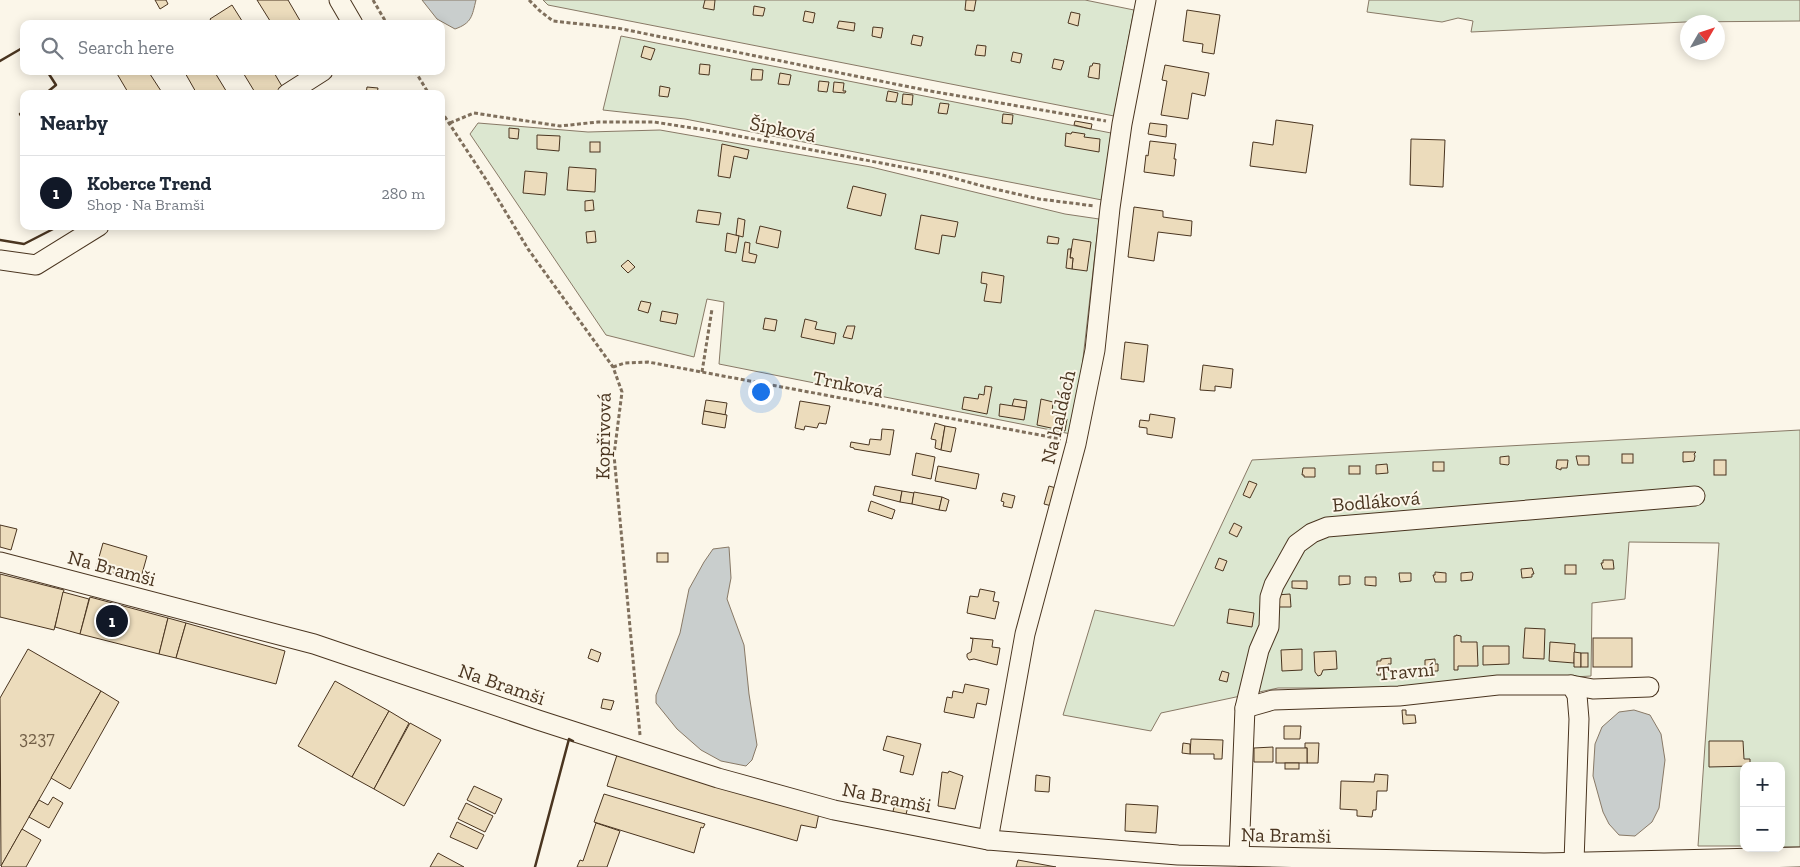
<!DOCTYPE html>
<html lang="en">
<head>
<meta charset="utf-8">
<style>
	:root { --surface:#fff; --page:#f2f2f3; --text:#1f2937; --muted:#747a83; --line:#e0e1e3; --accent:#111827 }
	body { margin:0; font-family:"Zilla Slab",serif; background:var(--page); color:var(--text) }
	.controls { position:absolute; right:15px; bottom:15px; display:grid; overflow:hidden; border-radius:10px; box-shadow:0 2px 12px #0003 }
	.controls button { width:45px; height:45px; display:grid; place-items:center; padding:0; border:0; border-bottom:1px solid var(--line); background:var(--surface); color:var(--text); font:25px sans-serif }
	.compass { position:absolute; left:1680px; top:15px; width:45px; height:45px; border-radius:50%; background:var(--surface); box-shadow:0 2px 12px #0003; rotate:51deg }
	.you { position:absolute; left:760px; top:391px; width:18px; height:18px; margin:-12px; border:4px solid #fff; border-radius:50%; background:#1a73e8; box-shadow:0 0 0 8px #1a73e833 }
	.badge { display:grid; place-items:center; width:32px; height:32px; border-radius:50%; background:var(--accent); color:#fff; font-size:16px; font-weight:700 }
	.pin { position:absolute; translate:-50% -50%; border:2px solid #fff; box-shadow:0 1px 5px #0006 }
	.list { margin:0; padding:0; list-style:none }
	h2 { display:flex; justify-content:space-between; align-items:center; height:65px; margin:0; padding:0 20px; font-size:21px }
	h2 small { font-size:16px; font-weight:400; color:var(--muted) }
	.list li { display:grid; grid-template-columns:32px 1fr auto; gap:15px; align-items:center; box-sizing:border-box; height:75px; padding:0 20px; border-top:1px solid var(--line) }
	.list b { display:block; font-size:19px; white-space:nowrap }
	.list p { margin:0; font-size:16px; white-space:nowrap; color:var(--muted) }
	.list em { font-size:16px; font-style:normal; color:var(--muted) }
	.icon { flex:none; width:28px; height:28px; fill:none; stroke:currentColor; stroke-width:2; stroke-linecap:round; stroke-linejoin:round }
	.map { position:relative; flex:none; width:1800px; height:867px; overflow:hidden }
	.search { position:absolute; background:var(--surface); box-shadow:0 2px 12px #0003; left:20px; top:20px; width:425px; height:55px; display:flex; align-items:center; gap:12px; box-sizing:border-box; padding:0 18px; border-radius:10px; color:var(--muted); font-size:19px }
	.panel { position:absolute; background:var(--surface); box-shadow:0 2px 12px #0003; left:20px; top:90px; width:425px; height:140px; border-radius:10px }
	.map>svg:first-child { display:block }
</style>
</head>
<body>
<div class="map">
<svg width="1800" height="867" viewBox="0 0 1800 867">
	<rect width="100%" height="100%" fill="#fbf6e9"/>
	<!-- green -->
	<g fill="#dce7d0" stroke="#887966">
		<path d="M543 0H1085L1134 10 1114 116 548 5Z"/>
		<path d="M1369 0H1800V21L1685 22 1471 32 1473 21 1458 18 1442 22 1367 12Z"/>
		<path d="M621 36 1111 133 1102 200 685 119 603 110Z"/>
		<path d="M478 123 588 132 660 130 871 167 1065 214 1099 219 1081 376 1071 434 719 364 724 302 707 299 694 357 606 335 470 134Z"/>
		<path d="M1800 430V847H1781V766H1744V846H1698L1719 543 1629 542 1625 599 1592 603 1591 676 1391 688H1278L1161 713 1151 731 1063 715 1095 610 1174 626 1252 460Z"/>
	</g>
	<!-- water -->
	<g fill="#c9cecd" stroke="#887966">
		<path d="M422 0H476C472 16 472 23 455 29L437 19Z"/>
		<path d="M729 547 731 578 727 599 744 645 749 694 757 745 752 760 746 766 721 761 701 750 677 729 656 703V695L680 633 689 589 704 562 713 549Z"/>
		<path d="M1634 710 1650 715 1661 734 1665 760 1659 808 1652 822 1635 836 1619 835 1609 824 1603 812 1593 776 1595 744 1602 727 1619 712Z"/>
	</g>
	<!-- building -->
	<g fill="#ecdcbc" stroke="#4a3520">
		<path d="M155 0H166L168 4 160 9Z"/>
		<path d="M257 0H288L302 24H272Z"/>
		<path d="M705 0H715L714 10 703 8Z"/>
		<path d="M966 0H976L974 11 965 10Z"/>
		<path d="M232 5 244 24H213L210 19Z"/>
		<path d="M754 6 765 8 763 16 753 15Z"/>
		<path d="M1187 10 1220 15 1214 54 1202 52 1203 44 1183 41Z"/>
		<path d="M805 11 815 13 813 23 803 21Z"/>
		<path d="M1071 12 1080 14 1078 26 1068 23Z"/>
		<path d="M839 21 855 23 854 31 837 28Z"/>
		<path d="M873 27 883 28 881 38 872 36Z"/>
		<path d="M913 35 923 37 921 46 911 44Z"/>
		<path d="M977 45 986 46 985 56 975 55Z"/>
		<path d="M644 46 655 49 651 60 641 57Z"/>
		<path d="M1013 52 1022 54 1020 63 1011 61Z"/>
		<path d="M1054 59 1064 61 1061 70 1052 68Z"/>
		<path d="M1093 63 1100 64 1099 79 1088 77 1090 66H1092Z"/>
		<path d="M700 64 710 65 709 75 699 74Z"/>
		<path d="M1165 65 1209 73 1205 96 1192 93 1188 119 1161 115 1167 81 1162 80Z"/>
		<path d="M752 69 763 70 762 80H751Z"/>
		<path d="M148 71 163 94H129L116 72Z"/>
		<path d="M184 71H214L228 94H197Z"/>
		<path d="M242 71H273L283 88 273 94H256Z"/>
		<path d="M780 73 791 75 789 85 778 84Z"/>
		<path d="M819 81 829 82 827 92 818 91Z"/>
		<path d="M834 82 844 83 843 91H846L845 93 833 92Z"/>
		<path d="M660 86 670 88 668 97 659 96Z"/>
		<path d="M367 87 378 88 377 94H366Z"/>
		<path d="M888 91 898 93 896 102 886 101Z"/>
		<path d="M903 94 913 95 912 105 902 104Z"/>
		<path d="M940 103 949 104 947 114 938 113Z"/>
		<path d="M1003 114 1013 115 1012 124 1002 123Z"/>
		<path d="M1276 120 1313 125 1306 173 1250 166 1253 142 1273 145Z"/>
		<path d="M1075 121 1092 124 1091 129 1074 125Z"/>
		<path d="M1150 123 1167 125 1166 137 1148 134Z"/>
		<path d="M509 128 519 129 518 139 509 138Z"/>
		<path d="M1072 132 1085 134 1084 137 1100 139 1099 152 1065 146 1066 133 1071 134Z"/>
		<path d="M537 135 560 136 559 151 537 149Z"/>
		<path d="M1411 139 1445 140 1443 187 1410 185Z"/>
		<path d="M1150 141 1176 144 1174 159H1176L1174 176 1144 172 1146 155 1148 156Z"/>
		<rect x="590" y="142" width="10" height="10"/>
		<path d="M722 144 749 150 747 159 734 156 730 178 718 176Z"/>
		<path d="M569 167 596 169 595 192 567 190Z"/>
		<path d="M525 171 547 173 545 195 523 193Z"/>
		<path d="M853 186 886 194 881 216 847 208Z"/>
		<path d="M593 200 594 210 585 211V201Z"/>
		<path d="M1134 207 1163 211V217L1192 221 1191 236 1158 232 1154 261 1128 257Z"/>
		<path d="M698 210 721 213 719 225 696 222Z"/>
		<path d="M921 215 958 222 955 237 942 235 939 254 915 249Z"/>
		<path d="M738 218 745 220 743 237 736 235Z"/>
		<path d="M760 226 781 231 778 248 756 243Z"/>
		<path d="M595 231 596 242 587 243 586 232Z"/>
		<path d="M727 233 739 236 736 253 725 251Z"/>
		<path d="M1048 236 1059 238 1058 244 1047 243Z"/>
		<path d="M1073 239 1091 242 1087 271 1072 269 1073 258H1070Z"/>
		<path d="M745 242 750 243 749 253 757 255 755 263 742 261Z"/>
		<path d="M1068 249H1071L1070 258H1073L1072 269 1066 268Z"/>
		<path d="M628 260 635 267 628 273 621 266Z"/>
		<path d="M982 272 1004 276 1001 303 984 301 987 284 981 283Z"/>
		<path d="M641 301 651 303 648 313 638 310Z"/>
		<path d="M662 311 678 314 676 324 660 321Z"/>
		<path d="M765 318 777 320 775 331 763 329Z"/>
		<path d="M805 319 817 322 815 329 836 333 834 344 801 337Z"/>
		<path d="M847 326H855L852 339 843 337Z"/>
		<path d="M1125 342 1148 345 1144 382 1121 379Z"/>
		<path d="M1203 365 1233 369 1231 388 1215 386V391L1200 390Z"/>
		<path d="M985 386 992 387 987 414 962 409 964 397 978 399 979 394 984 395Z"/>
		<path d="M1014 399 1027 401 1026 408 1012 406Z"/>
		<path d="M1041 399 1053 402 1052 412 1057 413V416L1067 419 1065 431 1037 425Z"/>
		<path d="M706 400 727 403 725 415 704 411Z"/>
		<path d="M800 401 830 406 826 424 819 423 817 428 805 426 804 430 795 428Z"/>
		<path d="M1000 404 1026 408 1024 420 999 416Z"/>
		<path d="M704 411 727 415 725 428 702 424Z"/>
		<path d="M1150 414 1175 418 1172 438 1147 434V428L1139 427 1140 420 1149 421Z"/>
		<path d="M935 423 945 426 941 450 935 448 936 440 931 439Z"/>
		<path d="M945 426 956 428 951 452 941 450Z"/>
		<path d="M882 429 894 430 890 455 854 449V448L850 447 851 442 869 445 870 439 881 440Z"/>
		<path d="M1683 452H1696L1694 454 1695 456 1694 461 1683 462Z"/>
		<path d="M916 453 935 457 931 479 912 475Z"/>
		<rect x="1622" y="454" width="11" height="9"/>
		<path d="M1509 456V464L1508 465 1500 464V457Z"/>
		<path d="M1576 456H1589V465H1578Z"/>
		<path d="M1557 460H1568L1567 468H1561V470L1556 468Z"/>
		<rect x="1714" y="460" width="12" height="15"/>
		<rect x="1433" y="462" width="11" height="9"/>
		<path d="M1387 464 1388 473 1376 474V465Z"/>
		<path d="M938 466 979 474 976 489 935 481Z"/>
		<rect x="1349" y="466" width="11" height="8"/>
		<path d="M1303 468H1315V477H1304V475H1302Z"/>
		<path d="M1249 481 1257 484 1250 498 1243 495Z"/>
		<path d="M875 486 902 491 900 502 873 495Z"/>
		<path d="M1049 486 1056 488 1052 506 1044 504Z"/>
		<path d="M902 491 914 493 912 504 900 502Z"/>
		<path d="M914 492 942 497 939 510 912 504Z"/>
		<path d="M1003 493 1015 496 1012 508 1003 506 1004 502 1001 501Z"/>
		<path d="M942 497 949 500 946 511 939 510Z"/>
		<path d="M871 501 895 510 892 519 868 511Z"/>
		<path d="M1234 523 1242 527 1237 537 1229 533Z"/>
		<path d="M0 525 17 529 11 550 0 547Z"/>
		<path d="M103 543 147 556 140 581 96 568Z"/>
		<rect x="657" y="553" width="11" height="9"/>
		<path d="M1219 558 1227 561 1223 571 1215 568Z"/>
		<path d="M1603 560H1613L1614 569H1603L1601 563H1603Z"/>
		<rect x="1565" y="565" width="11" height="9"/>
		<path d="M1532 568 1534 574H1532V577L1522 578 1521 569Z"/>
		<path d="M1435 572 1446 573V582H1435L1433 575H1435Z"/>
		<path d="M1472 572 1473 574 1472 580 1461 581V573Z"/>
		<path d="M1399 573H1411V581L1400 582Z"/>
		<path d="M0 574 64 590 54 630 0 617Z"/>
		<path d="M1339 576H1350V584L1339 585Z"/>
		<path d="M1365 577H1376V586L1365 585Z"/>
		<path d="M1292 581H1307V589L1292 588Z"/>
		<path d="M980 589 995 592 993 601 999 602 995 619 967 613 970 596 978 597Z"/>
		<path d="M63 592 89 599 80 634 55 627Z"/>
		<path d="M1290 594 1291 607H1277L1276 595Z"/>
		<path d="M90 597 168 618 159 654 80 634Z"/>
		<path d="M1229 609 1254 613 1252 627 1227 623Z"/>
		<path d="M168 618 186 623 176 658 159 654Z"/>
		<path d="M186 623 285 651 276 684 176 658Z"/>
		<path d="M1525 628 1545 629 1544 659 1523 658Z"/>
		<path d="M1456 635 1461 636V642H1477L1478 666H1458V670H1454V636H1456Z"/>
		<path d="M970 638 993 640 992 647 1000 648 997 665 974 659 969 660 967 657V654L971 652 973 639Z"/>
		<rect x="1593" y="638" width="39" height="29"/>
		<path d="M1550 642 1575 644 1574 663 1549 661Z"/>
		<path d="M1483 646H1509V664L1483 665Z"/>
		<path d="M28 649 101 691 1 866 0 698Z"/>
		<path d="M591 649 601 653 598 662 588 658Z"/>
		<path d="M1302 649V670L1282 671 1281 650Z"/>
		<path d="M1336 651 1337 669 1323 670 1321 675 1318 676 1315 672 1314 652Z"/>
		<path d="M1574 652 1581 653V667H1574Z"/>
		<rect x="1581" y="653" width="7" height="14"/>
		<path d="M1391 658V664H1388V672H1381V675H1377V661H1381V659Z"/>
		<path d="M1435 659V664H1438V671H1425V660Z"/>
		<path d="M1222 671 1229 673 1227 682 1219 680Z"/>
		<path d="M335 681 389 711 352 777 298 746Z"/>
		<path d="M965 684 989 689 986 705 977 703 974 718 944 712 947 697 952 698 953 691 963 693Z"/>
		<path d="M101 691 119 702 70 789 51 778Z"/>
		<path d="M603 699 614 701 611 710 601 708Z"/>
		<path d="M1402 710H1406V715H1415L1416 723 1403 724Z"/>
		<path d="M389 711 409 723 374 789 352 777Z"/>
		<path d="M410 723 441 740 404 806 374 789Z"/>
		<path d="M1284 726H1301L1300 739H1284Z"/>
		<path d="M887 736 921 744 913 775 900 772 904 756 883 750Z"/>
		<path d="M1191 739 1223 740 1222 759H1214V754H1190Z"/>
		<path d="M1709 741H1743L1744 759H1750V766L1709 767Z"/>
		<path d="M1183 743 1190 744V754L1182 753Z"/>
		<path d="M1305 743H1319L1318 763H1307V748H1305Z"/>
		<path d="M1273 747V762H1254V748Z"/>
		<rect x="1276" y="748" width="31" height="15"/>
		<path d="M617 755 819 813 816 828 801 825 797 841 607 786Z"/>
		<rect x="1285" y="763" width="14" height="6"/>
		<path d="M949 771 963 776 955 809 938 806 942 772 948 773Z"/>
		<path d="M1375 774 1388 775 1387 791H1377L1376 810H1373L1372 817 1357 816V810L1340 809 1341 781 1374 782Z"/>
		<path d="M1036 775 1050 777 1049 792 1035 791Z"/>
		<path d="M474 786 502 799 495 814 467 800Z"/>
		<path d="M604 794 705 824 703 828 701 827 694 853 594 822Z"/>
		<path d="M53 797 63 803 49 828 29 817 39 800 48 805Z"/>
		<path d="M896 800 909 803 905 818 892 815Z"/>
		<path d="M466 803 493 816 485 832 458 819Z"/>
		<path d="M1126 804 1158 806 1156 833 1125 831Z"/>
		<path d="M457 822 484 835 477 849 450 837Z"/>
		<path d="M596 823 620 831 607 867H577L580 860 583 861Z"/>
		<path d="M22 829 41 840 26 867H2L1 866Z"/>
		<path d="M438 853 464 867H430Z"/>
		<path d="M1018 860 1056 867H1016Z"/>
	</g>
	<g fill="none" stroke-linecap="round" stroke-linejoin="round">
		<!-- minor casing -->
		<g stroke="#4a3520" stroke-width="21">
			<g id="minor">
				<path d="M339 0 353 24"/>
				<path d="M287 94 323 71"/>
				<path d="M0 260 36 265 99 226"/>
				<path d="M0 562 314 644 538 720 718 778 834 810 988 840 1178 855 1544 863 1800 857"/>
				<path d="M1571 685 1593 689 1649 687"/>
				<path d="M1245 708 1273 700 1399 696 1498 685H1571L1577 695 1579 719 1574 862"/>
				<path d="M988 840 1025 634 1076 444 1095 350 1110 208 1122 124 1146 0"/>
				<path d="M1239 856 1245 708 1259 650 1269 627 1270 597 1274 585 1297 544 1312 533 1327 527 1695 496"/>
			</g>
		</g>
		<!-- path -->
		<g stroke="#7f6f5c" stroke-width="3" stroke-dasharray="4 2.5" stroke-linecap="butt">
			<path d="M373 0 387 24"/>
			<path d="M529 0 540 11 553 21 617 28 930 91 1106 121"/>
			<path d="M415 71 429 94"/>
			<path d="M441 111 487 181 528 249 613 367 622 392 614 455 640 735"/>
			<path d="M450 123 474 113 560 126 598 122H654L712 131 939 174 986 187 1039 199 1095 206"/>
			<path d="M613 367 625 363 648 362 1061 439"/>
			<path d="M702 372 712 309"/>
		</g>
		<!-- minor -->
		<use href="#minor" stroke="#fbf6e9" stroke-width="19"/>
		<!-- wall -->
		<g stroke="#4a3520" stroke-width="2.5">
			<path d="M0 61 24 47"/>
			<path d="M45 94 56 85 47 71"/>
			<path d="M24 111 20 114 24 120"/>
			<path d="M0 240 24 244 59 226"/>
			<path d="M535 867 569 739 573 741"/>
		</g>
	</g>
	<g text-anchor="middle" dominant-baseline="central" stroke-width="4" stroke-linejoin="round" paint-order="stroke">
		<!-- number labels -->
		<g font-size="18" fill="#725f47">
			<text x="37" y="738">3237</text>
		</g>
		<!-- street labels -->
		<g font-size="20" fill="#4a3520" stroke="#fbf6e9">
			<text transform="translate(783 129) rotate(11)">Šípková</text>
			<text transform="translate(848 384) rotate(11)">Trnková</text>
			<text transform="translate(1058 417) rotate(-77)">Na haldách</text>
			<text transform="translate(603 436) rotate(-89)">Kopřivová</text>
			<text transform="translate(1376 501) rotate(-5)">Bodláková</text>
			<text transform="translate(112 568) rotate(15)">Na Bramši</text>
			<text transform="translate(1406 671) rotate(-5)">Travní</text>
			<text transform="translate(502 684) rotate(19)">Na Bramši</text>
			<text transform="translate(887 797) rotate(11)">Na Bramši</text>
			<text transform="translate(1286 835) rotate(1)">Na Bramši</text>
		</g>
	</g>
</svg>
<div class="controls">
<button>+</button>
<button>−</button>
</div>
<svg class="compass" viewBox="-18 -18 36 36"><path d="M0-13l5 13h-10z" fill="#e53935"/><path d="M0 13l5-13h-10z" fill="#747a83"/></svg>
<div class="you"></div>
<div class="pin badge" style="left:112px;top:621px">1</div>
<div class="search"><svg class="icon" aria-label="search" viewBox="0 0 24 24"><circle cx="10" cy="10" r="6"/><path d="M15 15l6 6"/></svg>Search here</div>
<section class="panel">
<h2>Nearby<small></small></h2>
<ul class="list">
<li><span class="badge">1</span><div><b>Koberce Trend</b><p>Shop · Na Bramši</p></div><em>280 m</em></li>
</ul>
</section>
</div>
</body>
</html>
